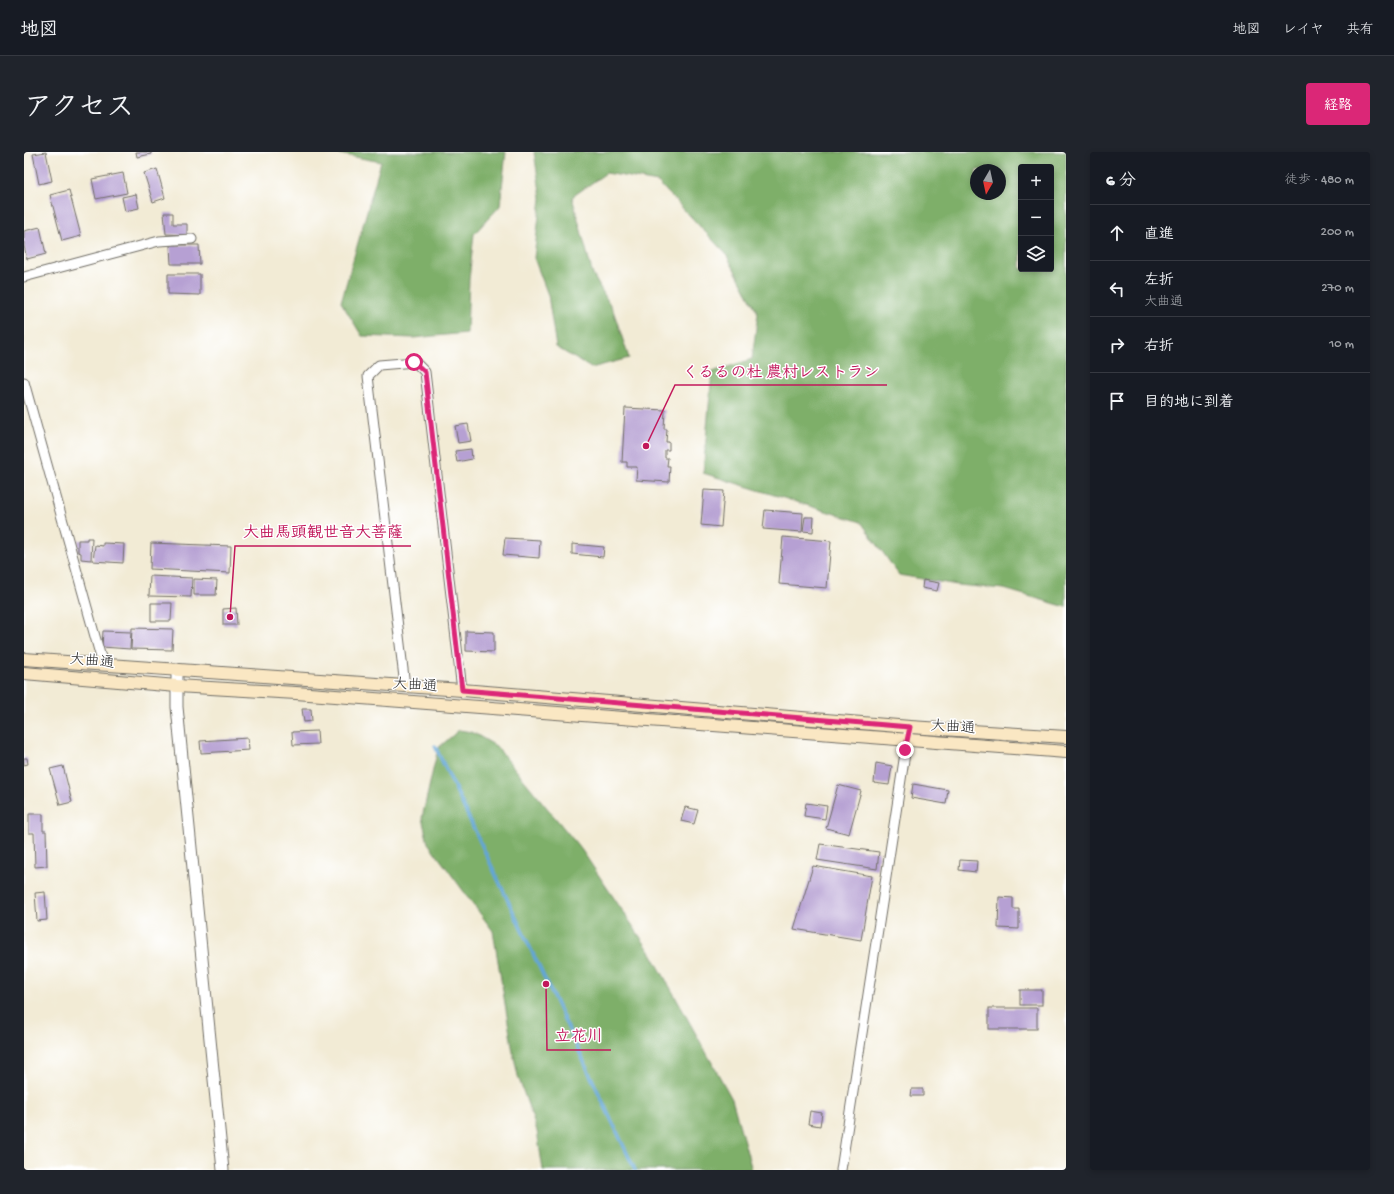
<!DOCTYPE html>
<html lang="ja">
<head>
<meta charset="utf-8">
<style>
	:root { --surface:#171b24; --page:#20242c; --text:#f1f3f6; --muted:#9ea1a6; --line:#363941; --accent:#db2777 }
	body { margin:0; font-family:"Gochi Hand","Klee One",sans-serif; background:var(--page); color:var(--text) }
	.controls { position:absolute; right:12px; top:12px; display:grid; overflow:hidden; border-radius:4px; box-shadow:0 2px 6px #0003 }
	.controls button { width:36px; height:36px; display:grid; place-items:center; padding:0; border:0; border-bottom:1px solid var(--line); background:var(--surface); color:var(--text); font:20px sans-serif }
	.compass { position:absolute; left:946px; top:12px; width:36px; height:36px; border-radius:50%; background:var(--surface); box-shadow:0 2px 6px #0003; rotate:189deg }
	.stop { position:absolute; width:12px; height:12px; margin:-9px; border:3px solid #db2777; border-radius:50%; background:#fff }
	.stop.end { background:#db2777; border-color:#fff; box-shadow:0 1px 4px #0008 }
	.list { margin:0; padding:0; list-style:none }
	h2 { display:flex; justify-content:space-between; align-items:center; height:52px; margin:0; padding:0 16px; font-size:17px }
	h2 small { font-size:13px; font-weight:400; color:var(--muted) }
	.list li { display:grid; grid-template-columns:26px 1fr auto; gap:12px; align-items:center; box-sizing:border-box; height:56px; padding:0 16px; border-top:1px solid var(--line) }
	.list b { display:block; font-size:15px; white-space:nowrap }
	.list p { margin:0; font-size:13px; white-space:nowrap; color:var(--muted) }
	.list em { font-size:13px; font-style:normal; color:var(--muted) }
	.icon { flex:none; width:22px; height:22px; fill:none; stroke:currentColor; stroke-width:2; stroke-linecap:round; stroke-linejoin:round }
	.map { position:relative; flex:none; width:1042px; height:1018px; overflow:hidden; border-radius:4px }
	header { display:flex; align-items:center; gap:24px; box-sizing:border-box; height:56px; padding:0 20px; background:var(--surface); border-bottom:1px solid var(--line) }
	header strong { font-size:19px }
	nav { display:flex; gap:22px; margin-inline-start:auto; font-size:14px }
	.intro { display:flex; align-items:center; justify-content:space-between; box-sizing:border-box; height:96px; padding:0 24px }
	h1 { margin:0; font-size:28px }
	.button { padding:10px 18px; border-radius:4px; background:var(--accent); color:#fff; font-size:14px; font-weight:700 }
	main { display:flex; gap:24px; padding:0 24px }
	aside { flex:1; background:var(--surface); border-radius:4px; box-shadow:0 2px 6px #0003 }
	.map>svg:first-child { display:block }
</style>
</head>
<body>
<header>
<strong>地図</strong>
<nav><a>地図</a><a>レイヤ</a><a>共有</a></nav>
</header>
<div class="intro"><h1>アクセス</h1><a class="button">経路</a></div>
<main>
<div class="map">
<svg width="1042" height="1018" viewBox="0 0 1042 1018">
	<rect width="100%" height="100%" fill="#fff"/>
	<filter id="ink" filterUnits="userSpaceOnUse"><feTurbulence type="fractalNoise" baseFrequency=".025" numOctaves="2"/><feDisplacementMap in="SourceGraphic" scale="8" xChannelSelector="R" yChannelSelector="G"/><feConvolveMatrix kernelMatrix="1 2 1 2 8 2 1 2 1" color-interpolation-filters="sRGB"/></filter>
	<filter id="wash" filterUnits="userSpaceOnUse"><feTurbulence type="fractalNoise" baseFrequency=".012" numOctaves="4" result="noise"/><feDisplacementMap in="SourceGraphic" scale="16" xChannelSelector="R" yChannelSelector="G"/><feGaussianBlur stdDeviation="0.9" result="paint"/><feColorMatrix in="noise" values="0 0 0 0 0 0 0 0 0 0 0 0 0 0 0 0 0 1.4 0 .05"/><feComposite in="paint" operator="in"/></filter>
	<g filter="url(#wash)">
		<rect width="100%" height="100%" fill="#f2ebd5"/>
		<!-- forest -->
		<g fill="#7eaf69" stroke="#546d4a" fill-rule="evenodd">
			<path d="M305 0H482L476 54 450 82 445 128 443 181 389 186 338 184 317 150 357 10Z"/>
			<path d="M510 0H1042V455L980 437 933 433 875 423 837 370 679 321 688 220 728 207 734 161 702 102 634 30 582 21 548 45 569 123 589 158 605 206 567 216 532 195 524 143 510 106 517 46ZM997 15H1027V117H997ZM952 18H976V42H952Z"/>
			<path d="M435 578 448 580 472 594 557 697 627 801 708 947 728 1018H519L513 979 494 924 489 900 469 779 404 691 398 666 414 596Z"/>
		</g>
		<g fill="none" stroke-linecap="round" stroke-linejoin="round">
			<!-- stream -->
			<path stroke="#62a6d7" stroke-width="3.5" d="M411 594 611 1018"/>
		</g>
		<g id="blocks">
			<!-- building -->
			<g fill="#b6a0d3">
				<path d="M22 0 28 29 15 32 9 2Z"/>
				<path d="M112 0H127V2L113 5Z"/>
				<path d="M133 17 141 46 129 50 120 21Z"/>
				<path d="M99 21 103 41 72 47 68 27Z"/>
				<path d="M45 38 57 84 38 89 26 43Z"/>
				<path d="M112 42 115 56 101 59 98 45Z"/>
				<path d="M140 61H149V72H163V83L142 82Z"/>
				<path d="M16 75 22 102 3 107 0 94V79Z"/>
				<path d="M146 93H175L176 112H147Z"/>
				<path d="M144 122H176V143L144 142Z"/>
				<path d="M601 256 641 258 640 277H643L642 290H645V298H641V306H644L643 314H646L645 330 612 328 613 315H603V310H598Z"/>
				<path d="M444 272 447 289 434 291 431 274Z"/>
				<path d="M447 297 448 307 433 310 431 299Z"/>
				<path d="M680 338 700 339 697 375 677 373Z"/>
				<path d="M741 358 779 361 778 380 739 377Z"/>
				<path d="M781 365H790L789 380 779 379Z"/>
				<path d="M759 385 807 389 803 436 755 432Z"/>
				<path d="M63 386H68L67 408 57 407V401L54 400V388H63Z"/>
				<path d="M481 386 516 388 515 406 479 403Z"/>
				<path d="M79 391 100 392 99 411 69 409 71 393 79 394Z"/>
				<path d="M127 391 207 394 206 421 126 417Z"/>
				<path d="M548 392 580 395 579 405 548 402Z"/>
				<path d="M126 424 168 426 167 445 125 444Z"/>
				<path d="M170 427 193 428 192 443H170Z"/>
				<path d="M899 428 915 431 913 439 898 436Z"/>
				<path d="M127 451H148L147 469H127Z"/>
				<path d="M212 456 213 473H199V457Z"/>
				<path d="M108 476 149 477 148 498 107 497Z"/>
				<path d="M79 479 107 480 106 497 78 495Z"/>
				<path d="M442 479 470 480V500L442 499Z"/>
				<path d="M278 557H287L288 569 280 570Z"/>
				<path d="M293 579 294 592 269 593 268 580Z"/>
				<path d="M224 586 225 598 177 601 176 589Z"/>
				<path d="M0 606H3L4 612 0 613Z"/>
				<path d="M852 611 868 614 865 633 850 631Z"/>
				<path d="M39 614 48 650 36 653 26 617Z"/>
				<path d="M889 632 924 638 922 652 887 646Z"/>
				<path d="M814 633 837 639 825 682 802 676Z"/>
				<path d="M782 651 803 654 801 667 780 664Z"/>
				<path d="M661 655 674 658 670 672 657 669Z"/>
				<path d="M5 662H19V679H22L23 714 11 715 10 681H5Z"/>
				<path d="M796 692 855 700 853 717 793 708Z"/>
				<path d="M936 708 953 709 952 720 935 718Z"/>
				<path d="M789 714 848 724 837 788 770 777Z"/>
				<path d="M21 740 23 768 13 769 11 741Z"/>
				<path d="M975 745 989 746V757H995V777L974 776Z"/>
				<rect x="996" y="838" width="22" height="15"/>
				<rect x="965" y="856" width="48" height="21"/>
				<path d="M888 937H899V944H887Z"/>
				<path d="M786 959 798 961 796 974 784 972Z"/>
			</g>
		</g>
	</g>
	<g filter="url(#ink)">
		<use href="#blocks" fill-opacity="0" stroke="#716e66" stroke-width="1"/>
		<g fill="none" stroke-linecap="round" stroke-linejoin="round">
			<!-- minor casing -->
			<g stroke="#716e66" stroke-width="11">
				<g id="minor">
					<path d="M0 125 135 89 168 87"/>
					<path d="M0 230 79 513"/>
					<path d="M381 534 344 224 355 213 391 210 401 220 438 538"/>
					<path d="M817 1018 884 582"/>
				</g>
			</g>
			<!-- tertiary casing -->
			<g stroke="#716e66" stroke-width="13">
				<path id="tertiary" d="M153 517V555L199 1018"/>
			</g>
			<!-- secondary casing -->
			<g stroke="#716e66" stroke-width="14">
				<g id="secondary">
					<path d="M0 507 438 538 886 575 1042 585"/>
					<path d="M0 521 153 534 272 541 1042 600"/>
				</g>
			</g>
			<!-- minor -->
			<use href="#minor" stroke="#fff" stroke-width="9"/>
			<!-- tertiary -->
			<use href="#tertiary" stroke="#fff" stroke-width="11"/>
			<!-- secondary -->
			<use href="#secondary" stroke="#fae7c3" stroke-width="12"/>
		</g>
	</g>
	<g fill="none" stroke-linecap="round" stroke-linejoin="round" filter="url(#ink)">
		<!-- route -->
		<path stroke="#db2777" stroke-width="5" d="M390 210 401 220 438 538 886 575 881 598"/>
	</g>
	<g text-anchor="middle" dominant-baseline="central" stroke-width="3" stroke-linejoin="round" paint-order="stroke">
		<!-- street labels -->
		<g font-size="15" fill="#2b2b2b" stroke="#fff">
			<text transform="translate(68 510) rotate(5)">大曲通</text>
			<text transform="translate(391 534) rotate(4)">大曲通</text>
			<text transform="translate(929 576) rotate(4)">大曲通</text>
		</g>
	</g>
	<!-- callouts -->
	<path fill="none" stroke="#c2185b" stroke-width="1.5" d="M622 294L651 233H863M206 465L211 394H387M522 832L523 898H587"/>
	<g fill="#c2185b" stroke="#fff" stroke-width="1.5">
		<circle cx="622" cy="294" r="4"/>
		<circle cx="206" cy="465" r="4"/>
		<circle cx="522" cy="832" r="4"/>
	</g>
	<g font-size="16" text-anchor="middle" font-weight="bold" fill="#c2185b" stroke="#fff" stroke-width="3" stroke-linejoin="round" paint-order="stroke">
		<text x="757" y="225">くるるの杜 農村レストラン</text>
		<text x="299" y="385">大曲馬頭観世音大菩薩</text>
		<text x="555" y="889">立花川</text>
	</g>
</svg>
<div class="controls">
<button>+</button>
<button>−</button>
<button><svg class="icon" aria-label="layers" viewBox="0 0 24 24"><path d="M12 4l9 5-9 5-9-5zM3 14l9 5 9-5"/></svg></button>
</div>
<svg class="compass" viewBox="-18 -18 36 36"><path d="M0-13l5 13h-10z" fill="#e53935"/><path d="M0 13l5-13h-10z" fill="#9ea1a6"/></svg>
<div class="stop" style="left:390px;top:210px"></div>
<div class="stop end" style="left:881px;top:598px"></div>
</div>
<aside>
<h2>6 分<small>徒歩 · 480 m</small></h2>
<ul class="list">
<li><svg class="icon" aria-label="ahead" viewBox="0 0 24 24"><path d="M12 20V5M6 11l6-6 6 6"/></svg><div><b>直進</b></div><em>200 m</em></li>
<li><svg class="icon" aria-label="left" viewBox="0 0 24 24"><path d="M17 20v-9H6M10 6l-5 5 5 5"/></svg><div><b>左折</b><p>大曲通</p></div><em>270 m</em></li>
<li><svg class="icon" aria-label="right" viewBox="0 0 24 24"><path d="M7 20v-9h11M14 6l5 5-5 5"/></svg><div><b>右折</b></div><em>10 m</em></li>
<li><svg class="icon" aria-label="arrive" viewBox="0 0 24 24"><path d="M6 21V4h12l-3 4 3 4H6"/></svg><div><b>目的地に到着</b></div></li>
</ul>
</aside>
</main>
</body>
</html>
